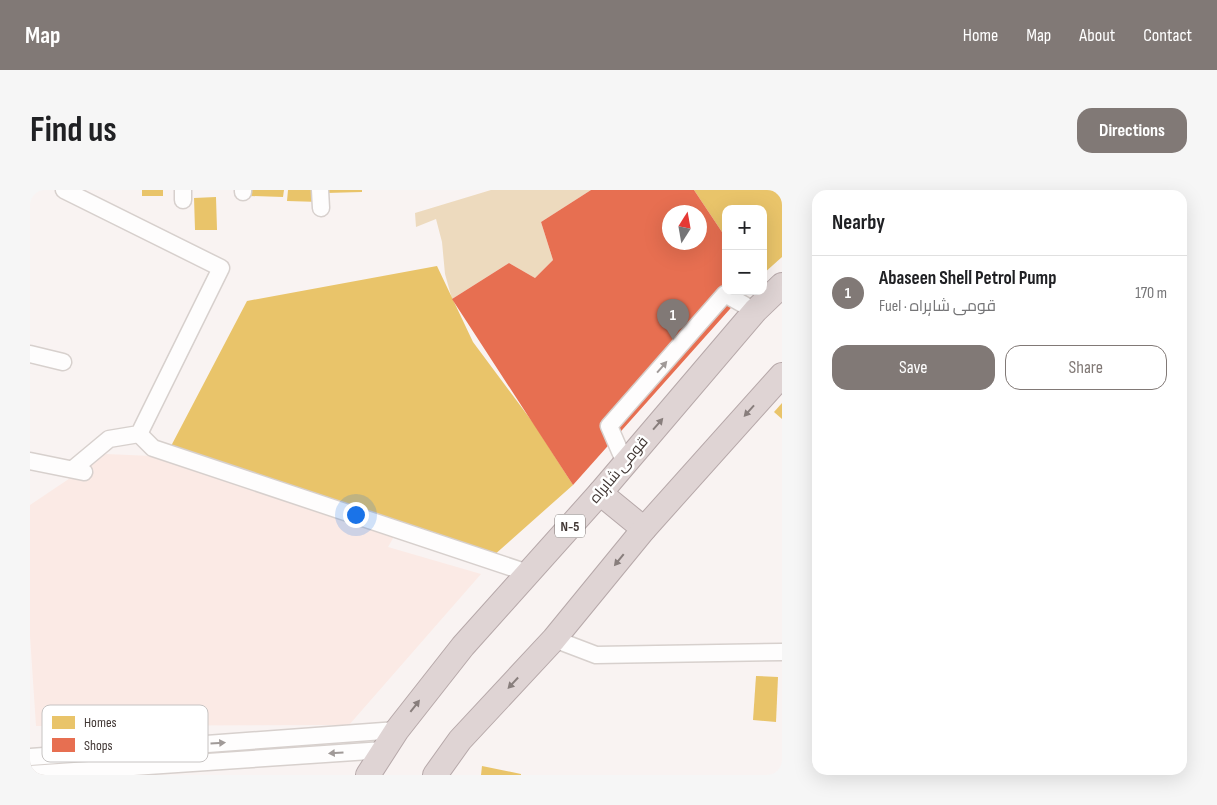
<!DOCTYPE html>
<html lang="en">
<head>
<meta charset="utf-8">
<style>
	:root { --surface:#fff; --page:#f6f6f6; --text:#202124; --muted:#757577; --line:#e0e0e0; --accent:#817976 }
	body { margin:0; font-family:"Sofia Sans Condensed",Cairo,sans-serif; background:var(--page); color:var(--text) }
	.controls { position:absolute; right:15px; top:15px; display:grid; overflow:hidden; border-radius:10px; box-shadow:0 5px 20px #0002 }
	.controls button { width:45px; height:45px; display:grid; place-items:center; padding:0; border:0; border-bottom:1px solid var(--line); background:var(--surface); color:var(--text); font:25px sans-serif }
	.compass { position:absolute; left:632px; top:15px; width:45px; height:45px; border-radius:50%; background:var(--surface); box-shadow:0 5px 20px #0002; rotate:11deg }
	.you { position:absolute; left:325px; top:324px; width:18px; height:18px; margin:-12px; border:4px solid #fff; border-radius:50%; background:#1a73e8; box-shadow:0 0 0 8px #1a73e833 }
	.badge { display:grid; place-items:center; width:32px; height:32px; border-radius:50%; background:var(--accent); color:#fff; font-size:16px; font-weight:700 }
	.pin { position:absolute; translate:-50% -41px; filter:drop-shadow(0 1px 2px #0008) }
	.pin::after { content:''; position:absolute; top:26px; width:18px; height:15px; background:inherit; clip-path:polygon(0 0,100% 0,50% 100%) }
	.list { margin:0; padding:0; list-style:none }
	h2 { display:flex; justify-content:space-between; align-items:center; height:65px; margin:0; padding:0 20px; font-size:21px }
	h2 small { font-size:16px; font-weight:400; color:var(--muted) }
	.list li { display:grid; grid-template-columns:32px 1fr auto; gap:15px; align-items:center; box-sizing:border-box; height:75px; padding:0 20px; border-top:1px solid var(--line) }
	.list b { display:block; font-size:19px; white-space:nowrap }
	.list p { margin:0; font-size:16px; white-space:nowrap; color:var(--muted) }
	.list em { font-size:16px; font-style:normal; color:var(--muted) }
	.actions { display:flex; gap:10px; padding:15px 20px }
	.actions a { flex:1; padding:11px 0; border:1px solid var(--accent); border-radius:15px; text-align:center; font-size:18px; color:var(--accent) }
	.actions .main { background:var(--accent); color:#fff }
	.map { position:relative; flex:none; width:752px; height:585px; overflow:hidden; border-radius:15px }
	header { display:flex; align-items:center; gap:30px; box-sizing:border-box; height:70px; padding:0 25px; background:var(--accent); color:#fff }
	header strong { font-size:24px }
	nav { display:flex; gap:28px; margin-inline-start:auto; font-size:18px }
	.intro { display:flex; align-items:center; justify-content:space-between; box-sizing:border-box; height:120px; padding:0 30px }
	h1 { margin:0; font-size:35px }
	.button { padding:12px 22px; border-radius:15px; background:var(--accent); color:#fff; font-size:18px; font-weight:700 }
	main { display:flex; gap:30px; padding:0 30px }
	aside { flex:1; background:var(--surface); border-radius:15px; box-shadow:0 5px 20px #0002 }
	.map>svg:first-child { display:block }
</style>
</head>
<body>
<header>
<strong>Map</strong>
<nav><a>Home</a><a>Map</a><a>About</a><a>Contact</a></nav>
</header>
<div class="intro"><h1>Find us</h1><a class="button">Directions</a></div>
<main>
<div class="map">
<svg width="752" height="585" viewBox="0 0 752 585">
	<rect width="100%" height="100%" fill="#f9f3f2"/>
	<!-- built -->
	<path fill="#fbeae5" d="M76 264 122 266 366 343 358 357 451 384 319 535 6 536 0 446V315Z"/>
	<!-- green -->
	<path fill="#eddabe" d="M461 0H561L511 32 523 70 505 88 479 73 422 109 415 84 412 52 406 29 386 37 385 23Z"/>
	<!-- homes -->
	<g fill="#e9c46a">
		<rect x="112" y="0" width="21" height="6"/>
		<path d="M221 0H254L253 7 220 6Z"/>
		<path d="M258 0H290V12L257 11Z"/>
		<path d="M297 0H332V2L296 3Z"/>
		<path d="M664 0H752V67L733 84V19H696V48Z"/>
		<path d="M186 7 187 40H165L164 8Z"/>
		<path d="M407 76 443 152 504 234 543 295 463 366 140 258 217 111Z"/>
		<path d="M752 213V229L744 222Z"/>
		<path d="M726 486 748 487 746 532 723 530Z"/>
		<path d="M452 576 491 584V585H451Z"/>
	</g>
	<!-- shops -->
	<path fill="#e76f51" fill-rule="evenodd" d="M561 0H664L696 48V101H716L543 295 422 109 479 73 505 88 523 70 511 32ZM640 22H670V52H640Z"/>
	<g fill="none" stroke-linecap="round" stroke-linejoin="round">
		<!-- minor casing -->
		<g stroke="#d7d0cd" stroke-width="19">
			<g id="minor">
				<path d="M34 0 191 78 109 244 79 249 43 279"/>
				<path d="M290 0 291 18"/>
				<path d="M213 2V0"/>
				<path d="M153 10V0"/>
				<path d="M0 164 33 172"/>
				<path d="M109 244 123 258 498 383"/>
				<path d="M0 271 54 282"/>
				<path d="M595 273 579 236 695 104 725 121"/>
				<path d="M524 449 566 465 752 462"/>
				<path d="M0 567 367 540"/>
				<path d="M0 584 354 560"/>
			</g>
		</g>
		<!-- highway casing -->
		<g stroke="#b6a8a9" stroke-width="26">
			<g id="highway">
				<path d="M570 303 614 339"/>
				<path d="M338 585 367 540 433 456 570 303 725 121 752 95"/>
				<path d="M405 585 430 550 524 449 614 339 752 185"/>
			</g>
		</g>
		<!-- minor -->
		<use href="#minor" stroke="#fefdfd" stroke-width="16"/>
		<!-- highway -->
		<use href="#highway" stroke="#dfd4d4" stroke-width="24"/>
	</g>
	<!-- one-way arrows -->
	<defs><path id="oneway-solid" d="M-6-.8H1V-3.2L6.5 0L1 3.2V.8H-6Z" transform="scale(1.25)"/></defs>
	<g fill="#a09a98">
		<use href="#oneway-solid" transform="translate(632 177) rotate(-49)"/>
		<use href="#oneway-solid" transform="translate(188 553) rotate(-4)"/>
		<use href="#oneway-solid" transform="translate(306 563) rotate(176)"/>
	</g>
	<g fill="#887e7c">
		<use href="#oneway-solid" transform="translate(719 221) rotate(132)"/>
		<use href="#oneway-solid" transform="translate(628 234) rotate(-49)"/>
		<use href="#oneway-solid" transform="translate(589 370) rotate(129)"/>
		<use href="#oneway-solid" transform="translate(483 493) rotate(133)"/>
		<use href="#oneway-solid" transform="translate(385 516) rotate(-52)"/>
	</g>
	<g text-anchor="middle" dominant-baseline="central" stroke-width="5" stroke-linejoin="round" paint-order="stroke">
		<!-- shield labels -->
		<rect fill="#fff" stroke="#7a7371" stroke-width="1" x="525" y="324.5" width="30" height="23" rx="4"/>
		<g font-size="14" font-weight="bold" fill="#413734">
			<text x="540" y="336">N-5</text>
		</g>
		<!-- street labels -->
		<g font-size="15" fill="#413734" stroke="#fff">
			<text transform="translate(589 280) rotate(-50)">قومی شاہراہ</text>
		</g>
	</g>
	<!-- legend -->
	<rect x="12" y="515" width="166" height="57" rx="8" fill="#fff" stroke="#c6c3c2" stroke-width="1"/>
	<rect x="22" y="526" width="23" height="13" fill="#e9c46a"/>
	<rect x="22" y="548" width="23" height="14" fill="#e76f51"/>
	<g font-size="14" fill="#413734">
		<text x="54" y="537">Homes</text>
		<text x="54" y="560">Shops</text>
	</g>
</svg>
<div class="controls">
<button>+</button>
<button>−</button>
</div>
<svg class="compass" viewBox="-18 -18 36 36"><path d="M0-13l5 13h-10z" fill="#e53935"/><path d="M0 13l5-13h-10z" fill="#757577"/></svg>
<div class="you"></div>
<div class="pin badge" style="left:643px;top:150px">1</div>
</div>
<aside>
<h2>Nearby<small></small></h2>
<ul class="list">
<li><span class="badge">1</span><div><b>Abaseen Shell Petrol Pump</b><p>Fuel · قومی شاہراہ</p></div><em>170 m</em></li>
</ul>
<div class="actions"><a class="main">Save</a><a>Share</a></div>
</aside>
</main>
</body>
</html>
